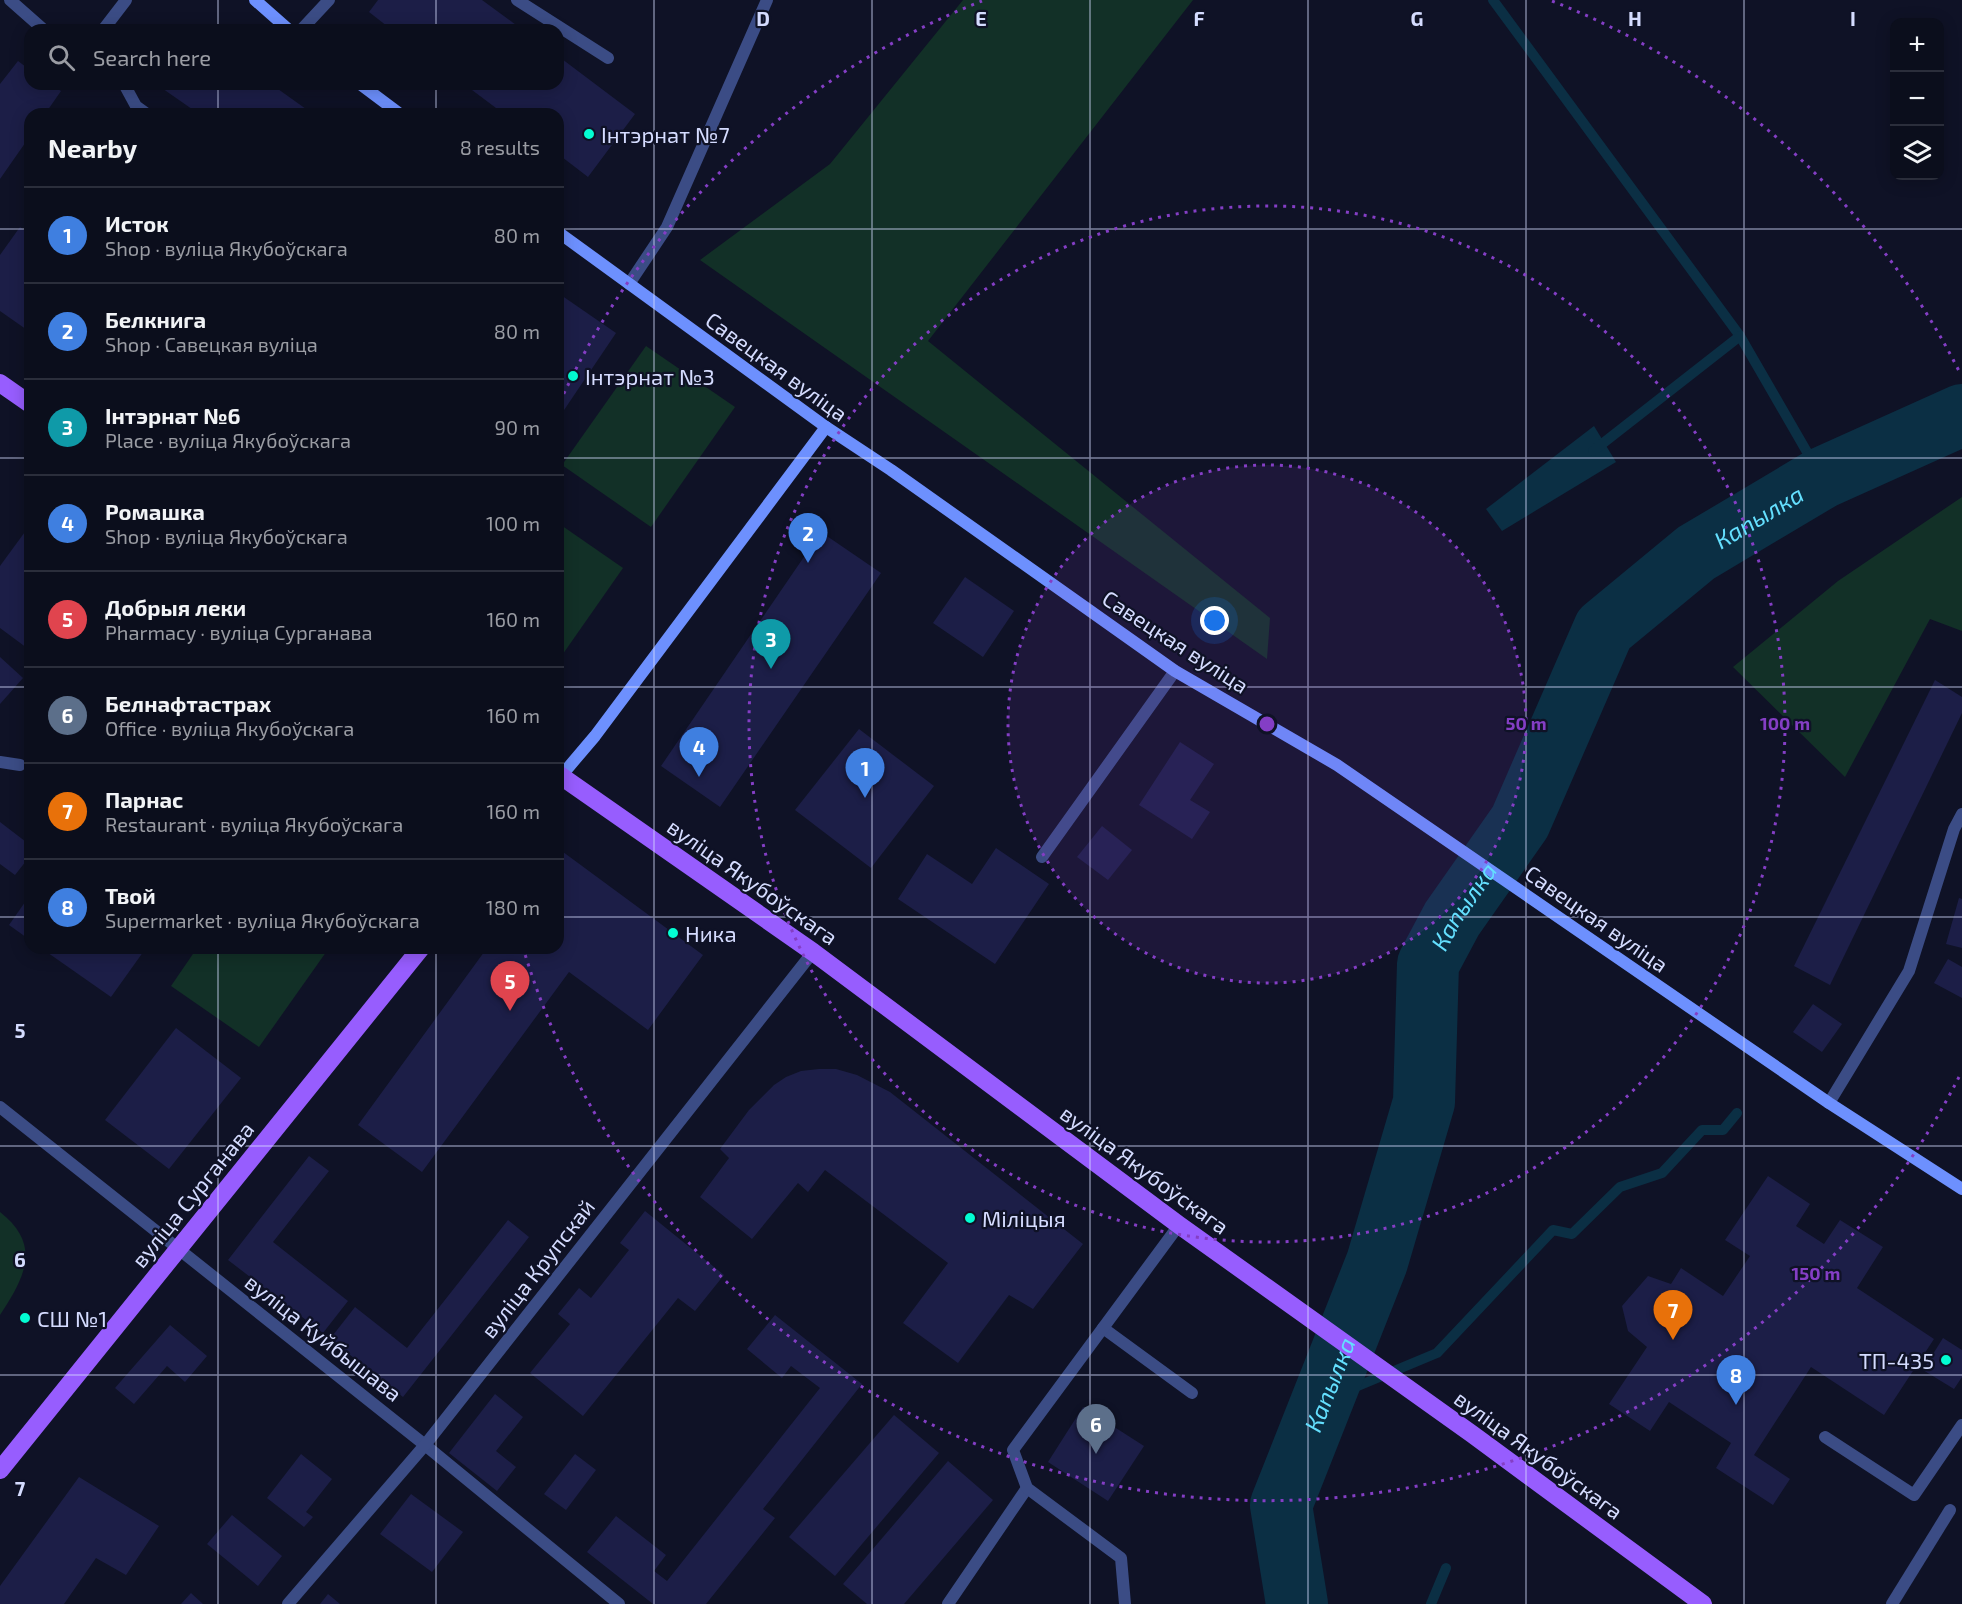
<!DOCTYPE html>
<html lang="en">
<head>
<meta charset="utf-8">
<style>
	:root { --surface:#0b0e1c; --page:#141725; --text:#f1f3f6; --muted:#9a9ca3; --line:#2b2e3b; --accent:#7c3aed }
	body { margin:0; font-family:"Exo 2",sans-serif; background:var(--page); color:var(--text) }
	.controls { position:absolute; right:18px; top:18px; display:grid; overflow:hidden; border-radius:12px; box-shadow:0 3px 15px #0003 }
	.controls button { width:54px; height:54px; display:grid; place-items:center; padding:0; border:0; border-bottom:2px solid var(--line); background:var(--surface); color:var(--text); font:30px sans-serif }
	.you { position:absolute; left:1215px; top:621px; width:21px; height:21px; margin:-15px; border:4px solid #fff; border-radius:50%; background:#1a73e8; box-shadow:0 0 0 9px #1a73e833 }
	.badge { display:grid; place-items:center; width:39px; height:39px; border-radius:50%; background:var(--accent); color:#fff; font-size:20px; font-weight:700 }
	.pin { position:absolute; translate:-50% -50px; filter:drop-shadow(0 2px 3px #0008) }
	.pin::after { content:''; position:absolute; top:32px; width:21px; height:18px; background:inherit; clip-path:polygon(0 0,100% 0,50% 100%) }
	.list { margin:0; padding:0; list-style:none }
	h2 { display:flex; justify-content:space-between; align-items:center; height:78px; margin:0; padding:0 24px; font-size:26px }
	h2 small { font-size:20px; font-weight:400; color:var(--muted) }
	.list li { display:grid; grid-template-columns:39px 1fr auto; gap:18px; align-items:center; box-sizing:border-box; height:96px; padding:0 24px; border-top:2px solid var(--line) }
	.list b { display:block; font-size:22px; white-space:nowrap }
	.list p { margin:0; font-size:20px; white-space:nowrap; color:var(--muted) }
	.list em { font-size:20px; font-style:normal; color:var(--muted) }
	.icon { flex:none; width:33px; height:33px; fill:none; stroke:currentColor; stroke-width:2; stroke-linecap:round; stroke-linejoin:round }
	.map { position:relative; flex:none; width:1962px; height:1604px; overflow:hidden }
	.search { position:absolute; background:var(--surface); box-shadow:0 3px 15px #0003; left:24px; top:24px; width:540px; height:66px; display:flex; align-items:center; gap:15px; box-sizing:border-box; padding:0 21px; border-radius:18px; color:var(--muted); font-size:22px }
	.panel { position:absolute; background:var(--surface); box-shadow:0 3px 15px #0003; left:24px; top:108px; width:540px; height:846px; border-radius:18px }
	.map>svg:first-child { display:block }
</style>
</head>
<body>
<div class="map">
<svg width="1962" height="1604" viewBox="0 0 1962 1604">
	<rect width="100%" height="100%" fill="#0f1226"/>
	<!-- green -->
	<g fill="#123027">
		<path d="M963 0H1193L928 341 1270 618 1267 659 700 260 830 164Z"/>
		<path d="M646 346 735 407 651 527 562 465Z"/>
		<path d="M1962 497V631L1930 619 1845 777 1733 667 1838 581Z"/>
		<path d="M558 523 623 568 558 661Z"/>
		<path d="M197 948H329L259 1047 171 986Z"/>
		<path d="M0 1212C42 1245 25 1277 0 1315Z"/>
	</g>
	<!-- water -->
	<path fill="#0b2f44" d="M1594 426 1616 462 1502 531 1486 509Z"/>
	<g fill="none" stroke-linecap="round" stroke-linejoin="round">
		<!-- stream -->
		<g stroke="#0b2f44" stroke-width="10">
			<path d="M1493 0 1740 336 1822 478"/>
			<path d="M1593 451 1740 336"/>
			<path d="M1322 1401 1437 1353 1553 1230 1572 1234 1620 1187 1662 1173 1702 1130H1723L1737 1113"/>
			<path d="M1431 1604 1446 1568"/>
		</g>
		<!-- river -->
		<path stroke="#0b2f44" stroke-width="62" id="s1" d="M1297 1604 1281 1505 1377 1262 1424 1102 1428 964 1452 919 1520 822 1604 629 1696 553 1822 478 1962 415"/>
	</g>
	<!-- building -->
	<g fill="#1c1e47">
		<path d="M378 0H482L523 30H392L369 12Z"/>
		<path d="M558 56 635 114 588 177 558 154V114H504L464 84H558Z"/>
		<path d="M18 61 30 70V84H50L61 91 45 114H30V136L0 179V84Z"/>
		<path d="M156 84H271L313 114H199Z"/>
		<path d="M20 227 30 235V332L0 311V255Z"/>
		<path d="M558 293 616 333 558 419Z"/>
		<path d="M30 525V644L27 648 0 628V566Z"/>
		<path d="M821 532 881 573 720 807 661 766Z"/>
		<path d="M965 577 1014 611 983 657 933 623Z"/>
		<path d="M0 657 23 678 0 704Z"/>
		<path d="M1935 680 1962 697V713L1830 985 1794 966Z"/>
		<path d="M859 729 934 786 871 868 795 810Z"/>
		<path d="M1180 742 1214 764 1190 800 1210 812 1192 839 1139 805Z"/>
		<path d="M0 822 30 845V856L15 875 0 864Z"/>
		<path d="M1102 826 1132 850 1108 880 1077 857Z"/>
		<path d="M996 848 1049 884 995 964 898 899 927 854 972 884Z"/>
		<path d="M559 849 703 955 648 1030 569 972 422 1172 358 1125 487 948H558Z"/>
		<path d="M30 895V940L9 925Z"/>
		<path d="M1959 898 1962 899V948L1946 944Z"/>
		<path d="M41 948H146L111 997Z"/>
		<path d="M1948 959 1962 967V998L1934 983Z"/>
		<path d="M1813 1004 1842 1024 1822 1052 1793 1032Z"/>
		<path d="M176 1028 241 1078 169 1169 105 1120Z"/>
		<path d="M819 1069H836L857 1075 890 1092 1083 1244 1033 1309 1009 1295 958 1363 903 1323 948 1263 825 1170 808 1192 798 1183 752 1239 700 1197 729 1158 720 1149 749 1110 774 1085 786 1077 801 1071Z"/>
		<path d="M309 1156 329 1171 273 1242 348 1301 323 1333 228 1260Z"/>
		<path d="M1768 1176 1810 1204 1796 1226 1824 1244 1840 1220 1883 1247 1857 1288 1934 1339 1884 1415 1811 1367 1754 1455 1790 1479 1773 1505 1716 1468 1731 1443 1669 1402 1650 1431 1609 1404 1647 1347 1628 1331 1622 1306 1648 1276 1671 1284 1681 1268 1723 1296 1750 1256 1725 1240Z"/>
		<path d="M645 1211 724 1275 695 1311 678 1298 583 1416 530 1373 570 1324 558 1314 579 1288 591 1298 629 1250 620 1243Z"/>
		<path d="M508 1220 529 1237 403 1397 330 1339 355 1307 407 1348Z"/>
		<path d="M775 1315 862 1384 763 1509 775 1518 706 1604H653L587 1552 616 1516 666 1555 654 1571 667 1581 820 1388 791 1366 782 1378 747 1349Z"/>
		<path d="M170 1325 207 1356 185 1382 167 1366 134 1404 115 1388Z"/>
		<path d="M1943 1338 1962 1350V1377L1954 1389 1923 1370Z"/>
		<path d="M495 1394 523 1417 496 1451 516 1467 497 1491 449 1453Z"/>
		<path d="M1083 1407 1144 1446 1108 1501 1048 1462Z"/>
		<path d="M894 1415 939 1453 835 1576 789 1537Z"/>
		<path d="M301 1454 332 1479 306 1512 313 1517 304 1527 267 1498Z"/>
		<path d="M575 1454 596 1470 566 1510 544 1494Z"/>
		<path d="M948 1461 993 1500 904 1604H867L843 1584Z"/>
		<path d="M79 1477 159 1526 126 1575 96 1558 64 1604H0V1586Z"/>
		<path d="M411 1494 463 1532 432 1572 380 1534Z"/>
		<path d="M232 1515 282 1556 258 1586 207 1544Z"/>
		<path d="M191 1593 203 1604H181Z"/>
		<path d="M328 1594 340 1604H320Z"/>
	</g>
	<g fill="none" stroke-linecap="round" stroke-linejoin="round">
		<!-- lane -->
		<g stroke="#3b4c85" stroke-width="12">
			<path d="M10 0 44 30"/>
			<path d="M517 0 608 58"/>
			<path d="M103 30 126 0"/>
			<path d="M301 30 329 0"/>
			<path d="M124 84 136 106 147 114"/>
			<path d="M0 762 20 765"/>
			<path d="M1042 857 1175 671"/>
			<path d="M1103 1328 1192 1393"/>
			<path d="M1825 1437 1914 1495 1962 1425"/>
			<path d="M948 1604 1027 1488"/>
			<path d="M1125 1604 1121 1558 1027 1488 1013 1450 1179 1225"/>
			<path d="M1892 1604 1950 1510"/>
		</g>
		<!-- street -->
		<g stroke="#3b4c85" stroke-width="12">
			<path d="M629 284 667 227 767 0"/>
			<path d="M1829 1103 1909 971 1954 829 1962 814"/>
			<path d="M0 1107 425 1445 619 1604"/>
			<path d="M288 1604 425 1445 813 952"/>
		</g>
		<!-- secondary -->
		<g stroke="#6d90fe" stroke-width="12">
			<path d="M255 0 289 30"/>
			<path d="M360 84 400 114"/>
			<path d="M558 232 826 427 891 470 1175 671 1337 765 1829 1103 1962 1189"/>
			<path d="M561 776 595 736 826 427"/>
		</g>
		<!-- primary -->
		<g stroke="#975dfe" stroke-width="18">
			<path d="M0 383 30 404"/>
			<path d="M558 774 813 952 1179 1225 1472 1434 1703 1604"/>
			<path d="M0 1470 421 948"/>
		</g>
	</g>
	<!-- grid -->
	<path fill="none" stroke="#d5dcff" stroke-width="1.5" stroke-opacity="0.55" d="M218 0V30M436 0V30M654 0V1604M872 0V1604M1090 0V1604M1308 0V1604M1526 0V1604M1744 0V1604M218 84V114M436 84V114M0 229H30M558 229H1962M0 458H30M558 458H1962M0 687H30M558 687H1962M0 917H30M558 917H1962M218 948V1604M436 948V1604M0 1146H1962M0 1375H1962"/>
	<!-- distance rings -->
	<circle cx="1267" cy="724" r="259" fill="#843ec5" fill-opacity=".12"/>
	<g fill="none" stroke="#843ec5" stroke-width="3" stroke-dasharray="3 6">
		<circle cx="1267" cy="724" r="259"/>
		<circle cx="1267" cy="724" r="518"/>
		<path d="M1959 1077A777 777 0 0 1 524 951M560 402A777 777 0 0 1 982 1M1552 1A777 777 0 0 1 1959 371"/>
	</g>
	<!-- markers -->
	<g fill="#03fdd3" stroke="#0f1226" stroke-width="2">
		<circle cx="589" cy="134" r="6"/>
		<circle cx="573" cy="376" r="6"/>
		<circle cx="673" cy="933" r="6"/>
		<circle cx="970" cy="1218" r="6"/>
		<circle cx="25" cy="1318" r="6"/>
		<circle cx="1946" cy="1360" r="6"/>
	</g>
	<g text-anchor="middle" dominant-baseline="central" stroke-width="4.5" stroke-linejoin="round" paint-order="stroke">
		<!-- poi labels -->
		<g font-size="22" fill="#d5dcff" stroke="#0f1226" text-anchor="start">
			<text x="601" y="134">Інтэрнат №7</text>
			<text x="585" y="376">Інтэрнат №3</text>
			<text x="685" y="933">Ника</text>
			<text x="982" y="1218">Міліцыя</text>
			<text x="37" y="1318">СШ №1</text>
			<text x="1934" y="1360" text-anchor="end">ТП-435</text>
		</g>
		<!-- street labels -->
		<g font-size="22" fill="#d5dcff" stroke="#0f1226">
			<text transform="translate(777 366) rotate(36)">Савецкая вуліца</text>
			<text transform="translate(1176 641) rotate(33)">Савецкая вуліца</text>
			<text transform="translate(753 881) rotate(35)">вуліца Якубоўскага</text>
			<text transform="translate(1597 918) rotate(35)">Савецкая вуліца</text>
			<text transform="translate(1145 1169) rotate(36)">вуліца Якубоўскага</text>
			<text transform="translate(192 1194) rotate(-51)">вуліца Сурганава</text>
			<text transform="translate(537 1268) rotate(-52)">вуліца Крупскай</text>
			<text transform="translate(324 1337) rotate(38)">вуліца Куйбышава</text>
			<text transform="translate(1539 1454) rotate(36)">вуліца Якубоўскага</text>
		</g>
		<!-- water labels -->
		<g font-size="24" font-style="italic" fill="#64dffe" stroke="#0f1226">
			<text stroke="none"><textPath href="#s1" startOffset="1238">Капылка</textPath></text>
			<text stroke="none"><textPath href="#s1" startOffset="734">Капылка</textPath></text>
			<text stroke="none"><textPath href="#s1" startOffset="230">Капылка</textPath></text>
		</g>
	</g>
	<g font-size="20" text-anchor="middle" font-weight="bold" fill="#d5dcff" stroke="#0f1226" stroke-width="4.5" stroke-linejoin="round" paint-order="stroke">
		<text x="763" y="26">D</text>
		<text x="981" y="26">E</text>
		<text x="1199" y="26">F</text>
		<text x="1417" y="26">G</text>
		<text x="1635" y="26">H</text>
		<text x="1853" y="26">I</text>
		<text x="20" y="1038">5</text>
		<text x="20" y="1267">6</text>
		<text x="20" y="1496">7</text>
	</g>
	<circle cx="1267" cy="724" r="9" fill="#843ec5" stroke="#0f1226" stroke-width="3"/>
	<g font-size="18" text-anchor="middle" font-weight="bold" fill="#843ec5" stroke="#0f1226" stroke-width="4.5" stroke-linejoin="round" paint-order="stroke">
		<text x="1526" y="730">50 m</text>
		<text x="1785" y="730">100 m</text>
		<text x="1816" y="1280">150 m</text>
	</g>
</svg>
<div class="controls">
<button>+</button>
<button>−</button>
<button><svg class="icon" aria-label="layers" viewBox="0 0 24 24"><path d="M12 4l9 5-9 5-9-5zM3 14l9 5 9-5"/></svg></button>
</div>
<div class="you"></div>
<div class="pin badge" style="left:865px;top:798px;background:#3f7fe0">1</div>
<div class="pin badge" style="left:808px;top:563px;background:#3f7fe0">2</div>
<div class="pin badge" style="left:771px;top:669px;background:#0f9aa8">3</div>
<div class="pin badge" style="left:699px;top:777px;background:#3f7fe0">4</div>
<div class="pin badge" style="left:510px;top:1011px;background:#e0444e">5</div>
<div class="pin badge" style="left:1096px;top:1454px;background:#5c6f8a">6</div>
<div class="pin badge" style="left:1673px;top:1340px;background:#e8710a">7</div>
<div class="pin badge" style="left:1736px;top:1405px;background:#3f7fe0">8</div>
<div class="search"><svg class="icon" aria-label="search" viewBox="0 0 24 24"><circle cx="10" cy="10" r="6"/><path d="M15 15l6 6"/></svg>Search here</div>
<section class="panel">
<h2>Nearby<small>8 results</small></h2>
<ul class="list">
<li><span class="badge" style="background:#3f7fe0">1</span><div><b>Исток</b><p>Shop · вуліца Якубоўскага</p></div><em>80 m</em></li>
<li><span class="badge" style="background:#3f7fe0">2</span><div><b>Белкнига</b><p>Shop · Савецкая вуліца</p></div><em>80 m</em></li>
<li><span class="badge" style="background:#0f9aa8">3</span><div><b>Інтэрнат №6</b><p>Place · вуліца Якубоўскага</p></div><em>90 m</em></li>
<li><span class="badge" style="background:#3f7fe0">4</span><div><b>Ромашка</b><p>Shop · вуліца Якубоўскага</p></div><em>100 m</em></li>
<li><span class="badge" style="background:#e0444e">5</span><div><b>Добрыя леки</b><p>Pharmacy · вуліца Сурганава</p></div><em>160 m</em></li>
<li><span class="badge" style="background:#5c6f8a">6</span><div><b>Белнафтастрах</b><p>Office · вуліца Якубоўскага</p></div><em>160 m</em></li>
<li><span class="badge" style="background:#e8710a">7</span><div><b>Парнас</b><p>Restaurant · вуліца Якубоўскага</p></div><em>160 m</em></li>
<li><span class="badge" style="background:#3f7fe0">8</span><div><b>Твой</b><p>Supermarket · вуліца Якубоўскага</p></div><em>180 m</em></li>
</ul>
</section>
</div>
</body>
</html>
